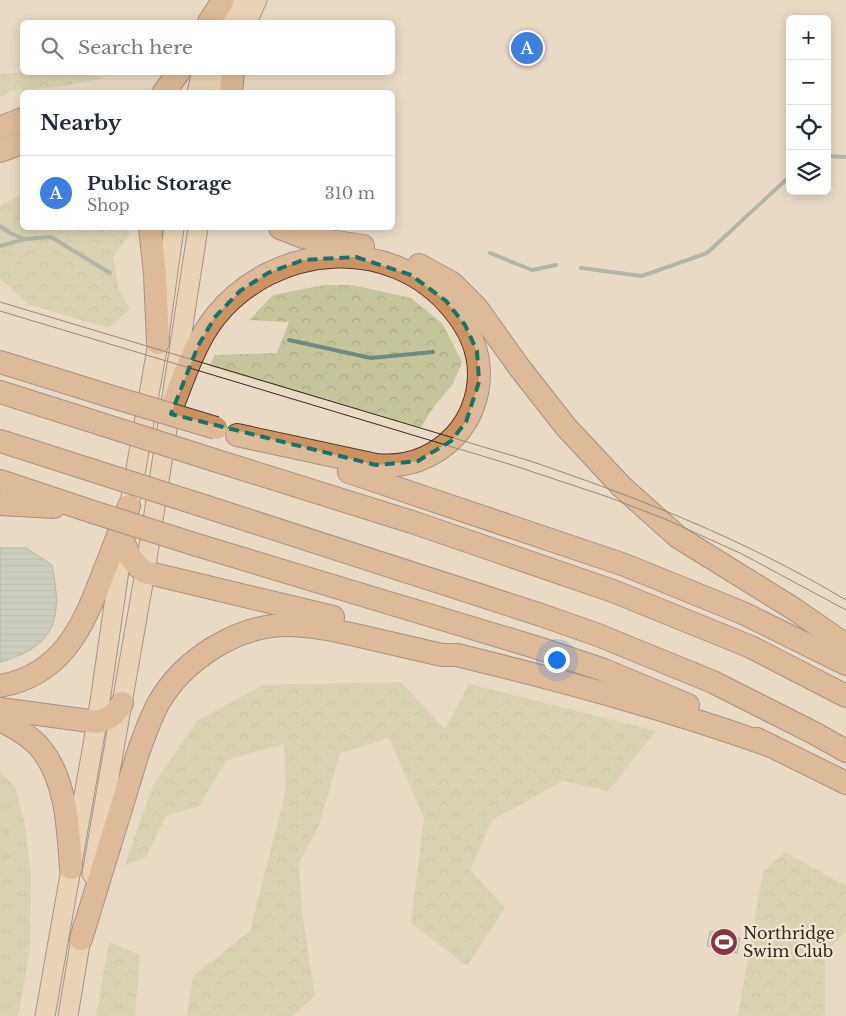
<!DOCTYPE html>
<html lang="en">
<head>
<meta charset="utf-8">
<style>
	:root { --surface:#fff; --page:#f2f2f3; --text:#1f2937; --muted:#747a83; --line:#e0e1e3; --accent:#89353e }
	body { margin:0; font-family:"Libre Baskerville",serif; background:var(--page); color:var(--text) }
	.controls { position:absolute; right:15px; top:15px; display:grid; overflow:hidden; border-radius:8px; box-shadow:0 2px 12px #0003 }
	.controls button { width:45px; height:45px; display:grid; place-items:center; padding:0; border:0; border-bottom:1px solid var(--line); background:var(--surface); color:var(--text); font:25px sans-serif }
	.you { position:absolute; left:556px; top:659px; width:18px; height:18px; margin:-12px; border:4px solid #fff; border-radius:50%; background:#1a73e8; box-shadow:0 0 0 8px #1a73e833 }
	.badge { display:grid; place-items:center; width:32px; height:32px; border-radius:50%; background:var(--accent); color:#fff; font-size:16px; font-weight:700 }
	.pin { position:absolute; translate:-50% -50%; border:2px solid #fff; box-shadow:0 1px 5px #0006 }
	.list { margin:0; padding:0; list-style:none }
	h2 { display:flex; justify-content:space-between; align-items:center; height:65px; margin:0; padding:0 20px; font-size:21px }
	h2 small { font-size:16px; font-weight:400; color:var(--muted) }
	.list li { display:grid; grid-template-columns:32px 1fr auto; gap:15px; align-items:center; box-sizing:border-box; height:75px; padding:0 20px; border-top:1px solid var(--line) }
	.list b { display:block; font-size:19px; white-space:nowrap }
	.list p { margin:0; font-size:16px; white-space:nowrap; color:var(--muted) }
	.list em { font-size:16px; font-style:normal; color:var(--muted) }
	.icon { flex:none; width:28px; height:28px; fill:none; stroke:currentColor; stroke-width:2; stroke-linecap:round; stroke-linejoin:round }
	.map { position:relative; flex:none; width:846px; height:1016px; overflow:hidden }
	.search { position:absolute; background:var(--surface); box-shadow:0 2px 12px #0003; left:20px; top:20px; width:375px; height:55px; display:flex; align-items:center; gap:12px; box-sizing:border-box; padding:0 18px; border-radius:8px; color:var(--muted); font-size:19px }
	.panel { position:absolute; background:var(--surface); box-shadow:0 2px 12px #0003; left:20px; top:90px; width:375px; height:140px; border-radius:8px }
	.map>svg:first-child { display:block }
</style>
</head>
<body>
<div class="map">
<svg width="846" height="1016" viewBox="0 0 846 1016">
	<defs>
		<pattern id="grass-tufts" width="24" height="20" patternUnits="userSpaceOnUse" patternTransform="scale(1.25)"><rect width="24" height="20" fill="#c5c59b"/><path d="M3 7l-1-3M5 7V3M7 7l1-3M15 17l-1-3M17 17v-4M19 17l1-3" fill="none" stroke="#aaa985"/></pattern>
		<pattern id="forest-crowns" width="20" height="18" patternUnits="userSpaceOnUse" patternTransform="scale(1.25)"><rect width="20" height="18" fill="#c5c59b"/><path d="M2 6a3 3 0 1 1 6 0M12 15a3 3 0 1 1 6 0" fill="none" stroke="#aaa985"/></pattern>
		<pattern id="water-rules" width="6" height="5" patternUnits="userSpaceOnUse" patternTransform="scale(1.25)"><rect width="6" height="5" fill="#a7bdb4"/><path d="M0 2.5h6" fill="none" stroke="#90a29a"/></pattern>
	</defs>
	<rect width="100%" height="100%" fill="#e9dac6"/>
	<!-- grass -->
	<path fill="url(#grass-tufts)" d="M0 772 15 787 24 820 31 874 30 949 18 1016H0Z"/>
	<!-- forest -->
	<g fill="url(#forest-crowns)">
		<path d="M22 72 79 73 105 78 64 86 11 91 0 97V74Z"/>
		<path d="M20 196 22 197V228H123L130 234 113 257 119 290 130 309 109 328 30 305 0 279V205Z"/>
		<path d="M324 285H352L411 298 442 323 462 362 453 384 436 404 420 428 209 366 215 355 277 353 289 322 249 320 273 295Z"/>
		<path d="M401 682 445 729 469 684 656 731 608 791 563 781 492 820 470 870 505 908 467 966 411 923 424 818 389 738 340 753 319 825 299 863 303 919 315 996 293 1016H187L193 976 250 931 286 790 284 744 227 760 199 806 166 816 145 858 125 865 153 785 197 721 263 685Z"/>
		<path d="M785 852 846 886V931L825 953V1016H738L763 872Z"/>
		<path d="M109 942 140 955 135 1016H96Z"/>
	</g>
	<!-- water -->
	<g fill="url(#water-rules)" stroke="#6f8a80">
		<path d="M0 548H26L52 565C58 598 63 630 30 650 22 655 11 658 2 662H0Z"/>
		<path d="M710 931 740 938 737 953 707 946Z"/>
	</g>
	<g fill="none" stroke-linecap="round" stroke-linejoin="round">
		<!-- stream -->
		<g stroke="#6f8a80" stroke-width="4">
			<path d="M827 156 846 157"/>
			<path d="M0 226 10 233 24 239"/>
			<path d="M0 246 25 239 51 237 110 273"/>
			<path d="M490 253 532 270 556 265"/>
			<path d="M581 268 642 276 707 253 790 176"/>
			<path d="M289 340 371 358 433 352"/>
		</g>
		<!-- major casing -->
		<g stroke="#503c31" stroke-width="21">
			<g id="major">
				<path d="M232 22 240 0"/>
				<path d="M247 22 257 0"/>
				<path d="M197 92 202 72"/>
				<path d="M211 92 216 72"/>
				<path d="M131 497 158 343 174 228"/>
				<path d="M92 874 145 572 198 228"/>
				<path d="M45 1016 97 722 124 536"/>
				<path d="M68 1016 83 926"/>
			</g>
		</g>
		<!-- highway casing -->
		<g stroke="#503c31" stroke-width="24">
			<g id="highway">
				<path d="M209 22 222 2"/>
				<path d="M164 92 179 72"/>
				<path d="M231 92 233 72"/>
				<path d="M0 128 22 119"/>
				<path d="M0 151 22 143"/>
				<path d="M150 228 155 274 158 343"/>
				<path d="M280 228 303 237 363 246"/>
				<path d="M419 265 452 283 477 308 519 367 566 427 622 487 678 537 794 609 846 645"/>
				<path d="M0 362 106 395"/>
				<path d="M0 392 101 424"/>
				<path d="M171 410C183 380 195 342 215 317 274 243 391 233 453 309 469 328 479 349 479 374 479 397 470 420 455 436 434 458 406 468 376 465L237 435"/>
				<path d="M0 441 91 470"/>
				<path d="M214 460 412 522 613 591 751 647 846 696"/>
				<path d="M349 472 622 564 743 613 846 664"/>
				<path d="M0 481 93 512"/>
				<path d="M0 504 54 507"/>
				<path d="M207 507 541 615 598 635 713 682 814 733 846 751"/>
				<path d="M123 540C127 553 133 564 145 572L333 617"/>
				<path d="M197 545 535 647 604 670 688 705"/>
				<path d="M0 686C62 675 83 627 103 574 112 551 121 528 129 506"/>
				<path d="M0 709 97 722C110 719 116 714 122 703"/>
				<path d="M0 720C14 727 31 736 41 749 67 781 68 829 71 868"/>
				<path d="M757 739 846 783"/>
				<path d="M81 939 139 750C145 734 150 719 158 704 182 661 235 626 285 625 312 625 338 631 364 637 390 643 416 649 442 655H457C563 681 668 709 771 746"/>
			</g>
		</g>
		<!-- major -->
		<use href="#major" stroke="#e7caa2" stroke-width="19"/>
		<!-- highway -->
		<use href="#highway" stroke="#ce9260" stroke-width="22"/>
		<!-- tram -->
		<g stroke="#342720" stroke-width="1">
			<path d="M0 302 527 460C637 497 746 540 846 600"/>
			<path d="M0 311 509 464 608 497 665 519 742 554 846 610"/>
		</g>
		<!-- highway-bridge casing -->
		<g stroke="#503c31" stroke-width="24" stroke-linecap="butt">
			<g id="highway-bridge">
				<path d="M106 395 216 428"/>
				<path d="M101 424 214 460"/>
				<path d="M91 470 207 507"/>
				<path d="M93 512 197 545"/>
			</g>
		</g>
		<!-- highway-bridge -->
		<use href="#highway-bridge" stroke="#ce9260" stroke-width="22"/>
	</g>
	<!-- marked area -->
	<path d="M0 0H846V1016H0ZM356 257 411 275 446 301 465 325 477 351 479 382 466 422 451 441 418 461 376 465 171 414 198 346 215 317 240 291 268 273 303 260Z" fill="#e9dac6" fill-opacity=".55" fill-rule="evenodd"/>
	<path fill="none" stroke="#0f766e" stroke-width="4" stroke-dasharray="10 6" stroke-linejoin="round" d="M356 257 411 275 446 301 465 325 477 351 479 382 466 422 451 441 418 461 376 465 171 414 198 346 215 317 240 291 268 273 303 260Z"/>
	<!-- icons -->
	<defs>
		<g id="stadium-disc" transform="scale(1.4375)"><circle r="9.5" fill="#89353e" stroke="#f1e6d4"/><path d="M0-5a6.5 5 0 1 0 0 10a6.5 5 0 1 0 0-10ZM-3.5-1.8h7v3.6h-7Z" fill="#fff"/></g>
	</defs>
	<g fill-rule="evenodd">
		<use href="#stadium-disc" x="724" y="942"/>
	</g>
	<g text-anchor="middle" dominant-baseline="central" stroke-width="4.5" stroke-linejoin="round" paint-order="stroke">
		<!-- poi labels -->
		<g font-size="16" fill="#342720" stroke="#f1e6d4" text-anchor="start">
			<text x="743" y="933">Northridge<tspan x="743" dy="18">Swim Club</tspan></text>
		</g>
	</g>
</svg>
<div class="controls">
<button>+</button>
<button>−</button>
<button><svg class="icon" aria-label="locate" viewBox="0 0 24 24"><circle cx="12" cy="12" r="6"/><path d="M12 2v4M12 18v4M2 12h4M18 12h4"/></svg></button>
<button><svg class="icon" aria-label="layers" viewBox="0 0 24 24"><path d="M12 4l9 5-9 5-9-5zM3 14l9 5 9-5"/></svg></button>
</div>
<div class="you"></div>
<div class="pin badge" style="left:527px;top:48px;background:#3f7fe0">A</div>
<div class="search"><svg class="icon" aria-label="search" viewBox="0 0 24 24"><circle cx="10" cy="10" r="6"/><path d="M15 15l6 6"/></svg>Search here</div>
<section class="panel">
<h2>Nearby<small></small></h2>
<ul class="list">
<li><span class="badge" style="background:#3f7fe0">A</span><div><b>Public Storage</b><p>Shop</p></div><em>310 m</em></li>
</ul>
</section>
</div>
</body>
</html>
